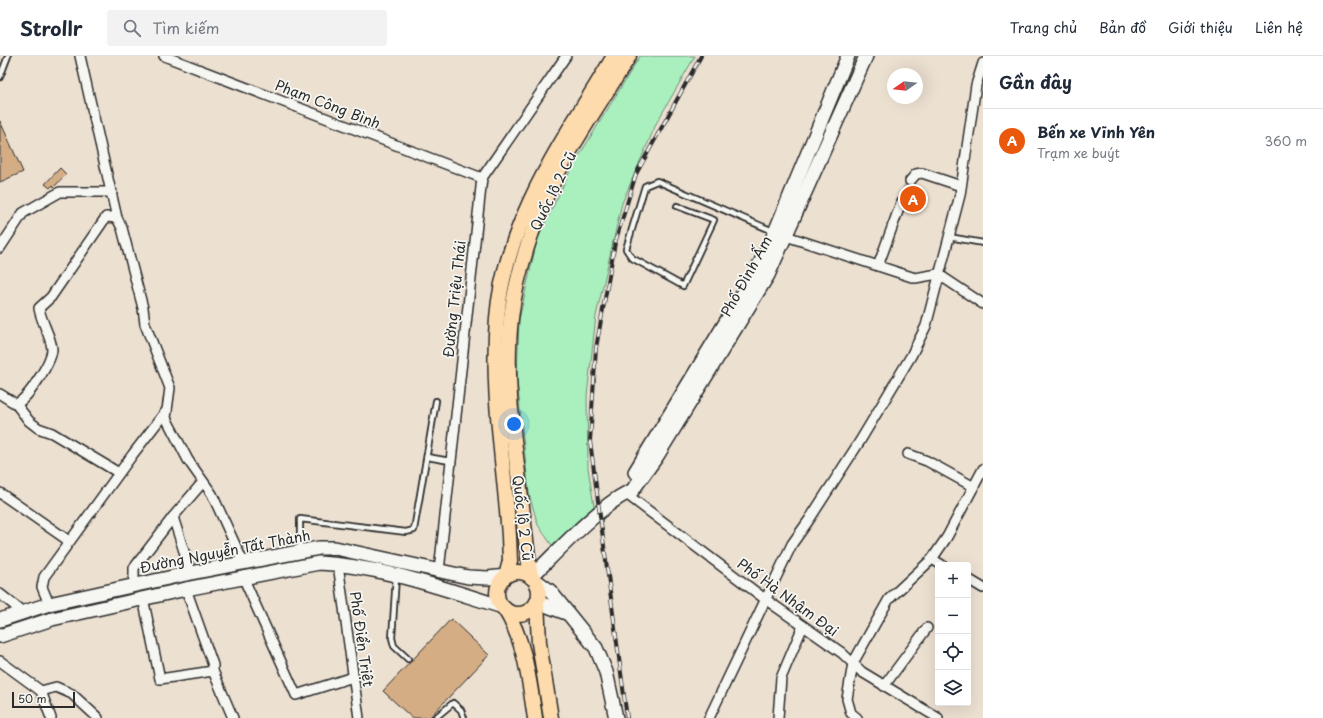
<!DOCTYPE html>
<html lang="vi">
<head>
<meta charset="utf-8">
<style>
	:root { --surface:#fff; --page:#f2f2f3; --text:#1f2937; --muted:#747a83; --line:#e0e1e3; --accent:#ea580c }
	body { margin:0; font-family:"Playpen Sans",sans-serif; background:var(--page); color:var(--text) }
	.controls { position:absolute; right:12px; bottom:12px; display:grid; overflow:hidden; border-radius:4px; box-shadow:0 4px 16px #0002 }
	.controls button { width:36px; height:36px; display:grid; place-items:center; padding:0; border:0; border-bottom:1px solid var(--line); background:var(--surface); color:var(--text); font:20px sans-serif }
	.compass { position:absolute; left:887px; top:12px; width:36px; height:36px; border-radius:50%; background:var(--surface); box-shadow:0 4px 16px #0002; rotate:256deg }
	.scale { position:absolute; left:12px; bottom:10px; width:63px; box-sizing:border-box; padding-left:4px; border:2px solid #2b2b2b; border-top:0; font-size:11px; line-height:14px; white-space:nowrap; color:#2b2b2b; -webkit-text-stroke:3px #f6f6f2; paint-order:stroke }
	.you { position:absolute; left:514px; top:368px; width:14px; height:14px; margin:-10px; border:3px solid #fff; border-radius:50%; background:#1a73e8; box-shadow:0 0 0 6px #1a73e833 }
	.badge { display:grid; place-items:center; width:26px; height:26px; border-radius:50%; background:var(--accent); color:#fff; font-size:13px; font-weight:700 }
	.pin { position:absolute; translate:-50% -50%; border:2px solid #fff; box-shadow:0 1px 4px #0006 }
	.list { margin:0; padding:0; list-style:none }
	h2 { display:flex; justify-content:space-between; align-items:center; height:52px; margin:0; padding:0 16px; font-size:17px }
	h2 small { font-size:13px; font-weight:400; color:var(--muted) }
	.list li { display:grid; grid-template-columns:26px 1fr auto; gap:12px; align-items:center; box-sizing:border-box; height:64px; padding:0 16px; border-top:1px solid var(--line) }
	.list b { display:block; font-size:15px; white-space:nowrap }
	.list p { margin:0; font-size:13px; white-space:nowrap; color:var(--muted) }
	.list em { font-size:13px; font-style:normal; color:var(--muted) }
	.icon { flex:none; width:22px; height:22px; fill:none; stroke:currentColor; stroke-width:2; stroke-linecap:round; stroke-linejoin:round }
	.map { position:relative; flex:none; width:983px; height:662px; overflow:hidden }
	header { display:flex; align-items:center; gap:24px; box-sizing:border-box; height:56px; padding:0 20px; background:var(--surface); border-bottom:1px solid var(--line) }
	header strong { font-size:19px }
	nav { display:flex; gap:22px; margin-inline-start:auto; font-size:14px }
	.search { width:280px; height:36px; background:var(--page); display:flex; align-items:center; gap:10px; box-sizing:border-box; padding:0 14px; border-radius:4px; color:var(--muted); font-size:15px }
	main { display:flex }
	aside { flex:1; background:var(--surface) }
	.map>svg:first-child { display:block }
</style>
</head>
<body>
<header>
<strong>Strollr</strong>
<div class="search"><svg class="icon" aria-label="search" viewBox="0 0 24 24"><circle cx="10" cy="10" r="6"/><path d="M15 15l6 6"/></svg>Tìm kiếm</div>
<nav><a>Trang chủ</a><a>Bản đồ</a><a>Giới thiệu</a><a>Liên hệ</a></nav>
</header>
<main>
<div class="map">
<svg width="983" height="662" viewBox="0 0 983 662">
	<rect width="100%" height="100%" fill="#ece0d1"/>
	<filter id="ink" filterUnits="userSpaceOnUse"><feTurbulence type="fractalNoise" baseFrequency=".025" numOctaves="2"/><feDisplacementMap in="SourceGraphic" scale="8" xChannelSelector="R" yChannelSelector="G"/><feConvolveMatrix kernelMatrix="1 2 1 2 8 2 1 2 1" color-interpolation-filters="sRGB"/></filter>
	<g filter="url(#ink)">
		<!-- green -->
		<path fill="#a9f0be" stroke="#6a8e74" d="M640 0H695L657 66 622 147 596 260 587 340 588 412 594 450 553 491 538 469 529 438 517 324 519 264 537 184 571 113Z"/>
		<!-- building -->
		<g fill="#d4ad85" stroke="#2b2b2b">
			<path d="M0 65 23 116 0 126Z"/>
			<path d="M60 112 66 118 54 131 53 129 50 132 45 128Z"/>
			<path d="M451 563 489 599 429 662H412L383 635Z"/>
		</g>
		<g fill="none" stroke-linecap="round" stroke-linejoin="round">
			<!-- street-tunnel -->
			<path stroke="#c5bcb0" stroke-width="9" stroke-dasharray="9 4.5" stroke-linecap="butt" d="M901 147 910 125"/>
			<!-- lane casing -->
			<g stroke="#2b2b2b" stroke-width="8">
				<g id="lane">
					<path d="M0 21 8 0"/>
					<path d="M677 150 714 164 683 230 632 202 626 193 645 130 657 125 773 175"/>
					<path d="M949 181 983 187"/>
					<path d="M427 401 450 405"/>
					<path d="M300 495V463L406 476 414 474 436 345"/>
					<path d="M396 521 392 582 394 590 408 603"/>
					<path d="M435 662 453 647 461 654 464 662"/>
				</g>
			</g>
			<!-- street casing -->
			<g stroke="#2b2b2b" stroke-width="12">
				<g id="street">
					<path d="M80 0 117 162"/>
					<path d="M164 0 482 122"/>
					<path d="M910 125 916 118 922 117 961 130"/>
					<path d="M786 180 915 222 938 218 983 248"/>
					<path d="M0 192 23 157 60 136H112"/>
					<path d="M878 210 901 147"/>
					<path d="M0 338 16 348 29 365 38 372 52 377 119 417"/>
					<path d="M16 348C28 343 52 305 52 293 51 280 41 266 39 252L51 241 106 161 117 162 122 172 143 252 145 268 170 332 166 362 188 404 212 438 243 506"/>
					<path d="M908 398 927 405 974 431"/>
					<path d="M0 437 69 485"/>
					<path d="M625 437 765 543 842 597 862 616 938 662"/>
					<path d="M173 461 203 426"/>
					<path d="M932 503 942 509"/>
					<path d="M338 508 359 662"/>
					<path d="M439 515 482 122 566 0"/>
					<path d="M243 521 296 639 353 621"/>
					<path d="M968 523 983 532"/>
					<path d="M134 529V512L173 461 191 517"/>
					<path d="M186 533 213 609V615L233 662"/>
					<path d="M0 538 23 556"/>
					<path d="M143 542 160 623 213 615"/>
					<path d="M49 548 42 531 44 521 133 398 167 354"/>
					<path d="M0 605 41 635 51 662"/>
					<path d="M884 630 927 572"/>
					<path d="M41 635 56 631 72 638 98 662"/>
					<path d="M709 662 792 488 809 464 860 385 911 300 926 270 960 139 976 29 983 7"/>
					<path d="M778 662 781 622 803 570"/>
					<path d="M857 662 851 657 847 643 853 607 889 543 932 503 947 481 983 413"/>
				</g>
			</g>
			<!-- secondary casing -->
			<g stroke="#2b2b2b" stroke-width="16">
				<g id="secondary">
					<path d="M635 416 752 223 770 188 848 0"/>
					<path d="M537 546 566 557"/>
					<path d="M0 564 49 548 191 517 319 492H335L468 521 488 522 506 520"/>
					<path d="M0 580 52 563 186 533 319 507C382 510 444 533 503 551"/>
					<path d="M616 662 606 616 596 592 550 535 531 521C553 500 606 443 632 435L657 400 768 219 866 0"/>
				</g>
			</g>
			<!-- primary casing -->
			<g stroke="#2b2b2b" stroke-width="17">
				<g id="primary">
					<circle cx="518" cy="537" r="21"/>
					<path d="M506 520 510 505 509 480C504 407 491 335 497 262 505 164 565 82 614 0"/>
					<path d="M531 521C526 489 523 457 519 425 512 371 505 316 511 262 515 227 526 191 539 157 561 102 598 51 629 0"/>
					<path d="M537 546 539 587 551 662"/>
					<path d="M504 552C525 584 529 624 535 662"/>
				</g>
			</g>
			<!-- lane -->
			<use href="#lane" stroke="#f6f6f2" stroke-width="4.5"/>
			<!-- street -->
			<use href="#street" stroke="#f6f6f2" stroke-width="9"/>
			<!-- secondary -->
			<use href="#secondary" stroke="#f6f6f2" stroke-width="13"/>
			<!-- primary -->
			<use href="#primary" stroke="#fedbac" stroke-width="14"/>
			<!-- rail casing -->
			<g stroke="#2b2b2b" stroke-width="4">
				<path id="rail" d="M627 662 590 385 596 292 615 187 636 118 701 0"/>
			</g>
			<!-- rail -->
			<use href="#rail" stroke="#f6f6f2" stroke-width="2.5" stroke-dasharray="8" stroke-linecap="butt"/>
		</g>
	</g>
	<g text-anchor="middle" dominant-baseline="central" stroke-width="3.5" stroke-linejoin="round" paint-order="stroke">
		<!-- street labels -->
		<g font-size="14" fill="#2b2b2b" stroke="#f6f6f2">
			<text transform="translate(328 48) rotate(21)">Phạm Công Bình</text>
			<text transform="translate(553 135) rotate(-64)">Quốc lộ 2 Cũ</text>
			<text transform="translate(746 220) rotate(-61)">Phố Đình Ấm</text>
			<text transform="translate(454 243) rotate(-84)">Đường Triệu Thái</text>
			<text transform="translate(523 462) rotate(83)">Quốc lộ 2 Cũ</text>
			<text transform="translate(225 495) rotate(-11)">Đường Nguyễn Tất Thành</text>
			<text transform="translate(788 541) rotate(36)">Phố Hà Nhậm Đại</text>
			<text transform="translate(362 583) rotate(82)">Phố Điển Triệt</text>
		</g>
	</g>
</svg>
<div class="controls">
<button>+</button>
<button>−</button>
<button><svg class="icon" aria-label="locate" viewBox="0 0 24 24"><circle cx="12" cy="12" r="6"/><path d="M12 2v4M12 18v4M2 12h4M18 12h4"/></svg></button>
<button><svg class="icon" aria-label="layers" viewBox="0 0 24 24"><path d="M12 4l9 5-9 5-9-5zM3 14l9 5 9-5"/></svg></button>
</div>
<svg class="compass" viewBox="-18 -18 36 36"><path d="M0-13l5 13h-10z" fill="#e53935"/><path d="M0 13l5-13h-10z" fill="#747a83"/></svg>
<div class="scale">50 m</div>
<div class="you"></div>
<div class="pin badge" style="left:913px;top:143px">A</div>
</div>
<aside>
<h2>Gần đây<small></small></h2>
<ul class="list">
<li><span class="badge">A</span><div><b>Bến xe Vĩnh Yên</b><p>Trạm xe buýt</p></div><em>360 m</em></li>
</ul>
</aside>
</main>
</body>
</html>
